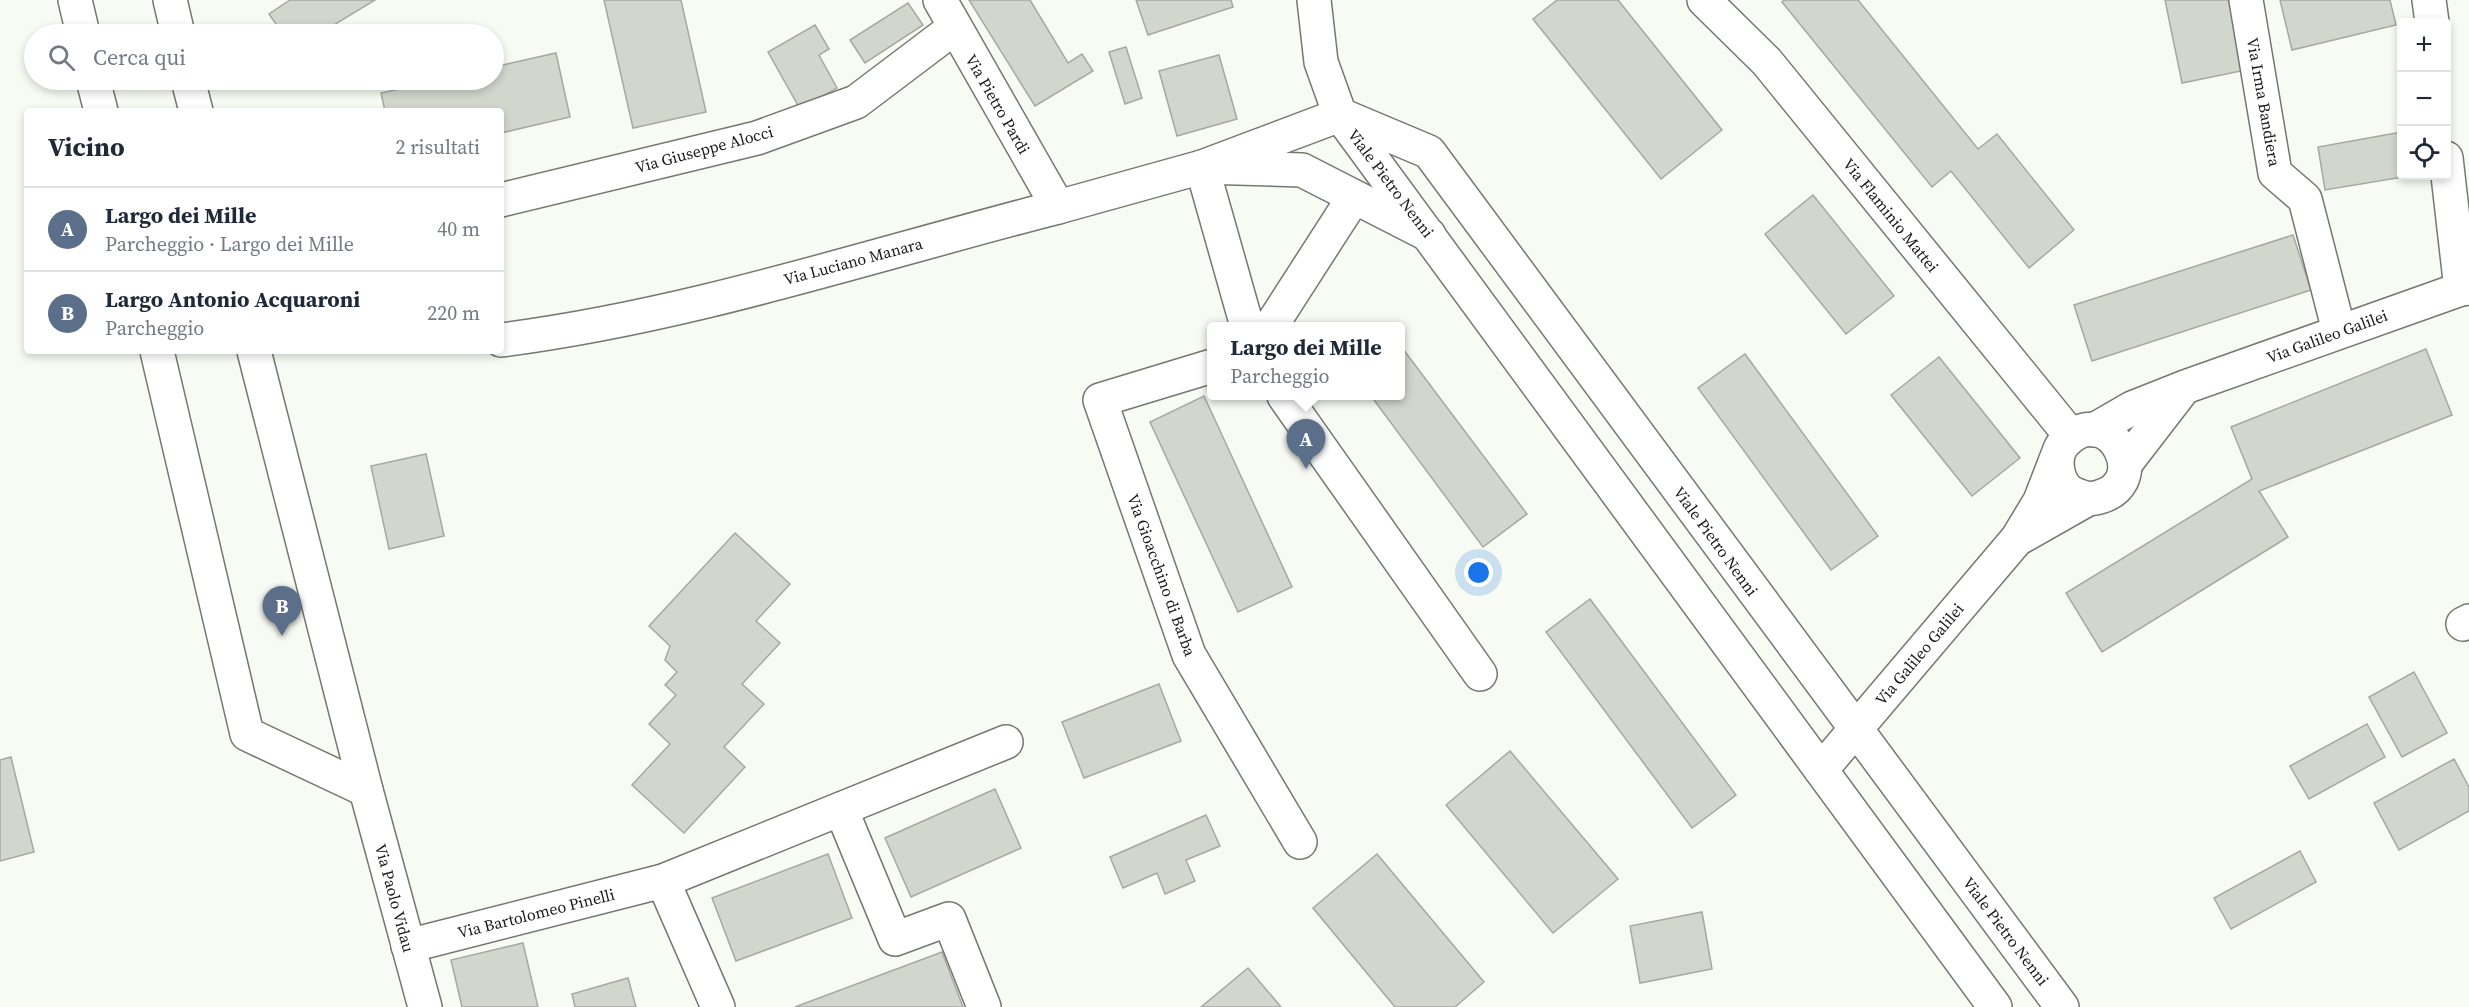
<!DOCTYPE html>
<html lang="it">
<head>
<meta charset="utf-8">
<style>
	:root { --surface:#fff; --page:#f2f2f3; --text:#1f2937; --muted:#747a83; --line:#e0e1e3; --accent:#b45309 }
	body { margin:0; font-family:"Source Serif 4",serif; background:var(--page); color:var(--text) }
	.controls { position:absolute; right:18px; top:18px; display:grid; overflow:hidden; border-radius:6px; box-shadow:0 3px 9px #0003 }
	.controls button { width:54px; height:54px; display:grid; place-items:center; padding:0; border:0; border-bottom:2px solid var(--line); background:var(--surface); color:var(--text); font:30px sans-serif }
	.you { position:absolute; left:1479px; top:573px; width:21px; height:21px; margin:-15px; border:4px solid #fff; border-radius:50%; background:#1a73e8; box-shadow:0 0 0 9px #1a73e833 }
	.badge { display:grid; place-items:center; width:39px; height:39px; border-radius:50%; background:var(--accent); color:#fff; font-size:20px; font-weight:700 }
	.pin { position:absolute; translate:-50% -50px; filter:drop-shadow(0 2px 3px #0008) }
	.pin::after { content:''; position:absolute; top:32px; width:21px; height:18px; background:inherit; clip-path:polygon(0 0,100% 0,50% 100%) }
	.popup { position:absolute; left:1207px; top:322px; width:198px; height:78px; box-sizing:border-box; display:grid; place-content:center; border-radius:6px; background:var(--surface); filter:drop-shadow(0 2px 4px #0005); font-size:20px; white-space:nowrap; color:var(--muted) }
	.popup b { font-size:22px; color:var(--text) }
	.popup::after { content:''; position:absolute; left:50%; top:100%; margin-left:-12px; border:12px solid transparent; border-top-color:var(--surface) }
	.list { margin:0; padding:0; list-style:none }
	h2 { display:flex; justify-content:space-between; align-items:center; height:78px; margin:0; padding:0 24px; font-size:26px }
	h2 small { font-size:20px; font-weight:400; color:var(--muted) }
	.list li { display:grid; grid-template-columns:39px 1fr auto; gap:18px; align-items:center; box-sizing:border-box; height:84px; padding:0 24px; border-top:2px solid var(--line) }
	.list b { display:block; font-size:22px; white-space:nowrap }
	.list p { margin:0; font-size:20px; white-space:nowrap; color:var(--muted) }
	.list em { font-size:20px; font-style:normal; color:var(--muted) }
	.icon { flex:none; width:33px; height:33px; fill:none; stroke:currentColor; stroke-width:2; stroke-linecap:round; stroke-linejoin:round }
	.map { position:relative; flex:none; width:2469px; height:1007px; overflow:hidden }
	.search { position:absolute; background:var(--surface); box-shadow:0 3px 9px #0003; left:24px; top:24px; width:480px; height:66px; display:flex; align-items:center; gap:15px; box-sizing:border-box; padding:0 21px; border-radius:33px; color:var(--muted); font-size:22px }
	.panel { position:absolute; background:var(--surface); box-shadow:0 3px 9px #0003; left:24px; top:108px; width:480px; height:246px; border-radius:6px }
	.map>svg:first-child { display:block }
</style>
</head>
<body>
<div class="map">
<svg width="2469" height="1007" viewBox="0 0 2469 1007">
	<rect width="100%" height="100%" fill="#f7fbf3"/>
	<!-- building -->
	<g fill="#d2d7ce" stroke="#a5a9a1" stroke-width="1.5">
		<path d="M290 0H375L319 34H267L278 27 269 14Z"/>
		<path d="M604 0H681L706 112 633 128Z"/>
		<path d="M969 0H1030L1068 63 1082 54 1093 71 1035 106Z"/>
		<path d="M1136 0H1231L1233 7 1148 35Z"/>
		<path d="M1557 0H1618L1722 130 1661 179 1533 19Z"/>
		<path d="M1784 0H1858L1978 149 1997 134 2074 230 2029 268 1951 171 1932 187 1782 2Z"/>
		<path d="M2165 0H2232L2246 70 2182 83Z"/>
		<path d="M2280 0H2390L2396 25 2292 50Z"/>
		<path d="M908 3 923 25 865 63 850 40Z"/>
		<path d="M815 25 829 49 819 55 837 88 800 109 768 52Z"/>
		<path d="M1126 47 1142 98 1125 104 1109 52Z"/>
		<path d="M556 53 570 117 501 133V111H385L381 93 440 80H494V67Z"/>
		<path d="M1219 55 1237 119 1177 136 1159 71Z"/>
		<path d="M2402 132V176H2409L2325 190 2318 147Z"/>
		<path d="M1813 195 1894 296 1846 334 1765 234Z"/>
		<path d="M2293 235 2311 290 2092 361 2074 305Z"/>
		<path d="M1400 345 1527 514 1483 547 1371 396H1400Z"/>
		<path d="M2426 349 2452 415 2259 491 2288 537 2102 652 2066 593 2252 479 2231 427Z"/>
		<path d="M1745 354 1878 536 1831 570 1698 388Z"/>
		<path d="M1939 357 2020 458 1972 496 1891 395Z"/>
		<path d="M1204 396 1292 587 1238 612 1150 422Z"/>
		<path d="M426 454 444 536 389 549 371 466Z"/>
		<path d="M735 533 790 584 756 621 780 643 742 684 764 704 724 747 745 767 684 833 632 785 670 744 649 724 676 695 665 685 677 672 665 660 670 646 649 626Z"/>
		<path d="M1590 599 1736 795 1692 828 1546 632Z"/>
		<path d="M2414 672 2447 733 2402 757 2369 697Z"/>
		<path d="M1159 684 1181 741 1084 778 1062 722Z"/>
		<path d="M2367 724 2385 757 2309 799 2290 766Z"/>
		<path d="M1510 751 1618 879 1553 933 1446 805Z"/>
		<path d="M11 757 34 852 0 861V760Z"/>
		<path d="M2454 759 2469 787V811L2399 850 2374 803Z"/>
		<path d="M995 789 1021 848 911 897 885 838Z"/>
		<path d="M1206 815 1220 846 1186 860 1195 881 1165 894 1157 873 1123 888 1110 857Z"/>
		<path d="M2300 851 2316 882 2231 929 2214 898Z"/>
		<path d="M828 854 852 918 736 961 712 898Z"/>
		<path d="M1377 854 1484 982 1455 1007H1395L1313 908Z"/>
		<path d="M1702 912 1712 969 1640 983 1630 926Z"/>
		<path d="M523 943 538 1007H462L451 960Z"/>
		<path d="M942 952 963 1007H795Z"/>
		<path d="M1248 968 1281 1007H1201Z"/>
		<path d="M628 978 636 1007H575L572 994Z"/>
	</g>
	<g fill="none" stroke-linecap="round" stroke-linejoin="round">
		<!-- street casing -->
		<g stroke="#747871" stroke-width="36">
			<g id="street">
				<path d="M75 0 83 34"/>
				<path d="M170 0 178 34"/>
				<path d="M1704 0 1767 62 2071 436"/>
				<path d="M2246 0 2275 173 2305 199 2339 331"/>
				<path d="M2429 0 2432 22"/>
				<path d="M93 80 101 111"/>
				<path d="M188 80 196 111"/>
				<path d="M2446 158 2461 289"/>
				<path d="M501 200 757 138 856 102 954 28"/>
				<path d="M1247 326 1202 167 1302 170 1429 235"/>
				<path d="M1271 326 1354 197"/>
				<path d="M501 340C690 316 874 254 1058 207"/>
				<path d="M157 351 247 734 366 790"/>
				<path d="M254 351 366 790 425 1007"/>
				<path d="M1212 366 1100 400 1189 655 1300 842"/>
				<path d="M1284 396 1480 674"/>
				<path d="M2094 430 2132 408 2185 387 2461 289 2469 288"/>
				<path d="M2126 463 2183 389"/>
				<path d="M2021 537 2088 499C2161 492 2110 395 2065 442 2052 455 2056 481 2070 492 2075 495 2082 497 2088 499"/>
				<path d="M2463 624 2469 621"/>
				<path d="M1821 770 2017 539 2040 501 2057 457"/>
				<path d="M841 809 895 939 949 919 984 1007"/>
				<path d="M663 881 718 1007"/>
				<path d="M408 946 663 881 1006 742"/>
			</g>
		</g>
		<!-- secondary casing -->
		<g stroke="#747871" stroke-width="36">
			<g id="secondary">
				<path d="M940 0 1058 207 1202 167 1340 115"/>
				<path d="M1314 0 1321 62 1340 115 1995 1007"/>
				<path d="M1341 115 1429 152 2062 1007"/>
			</g>
		</g>
		<!-- street -->
		<use href="#street" stroke="#fff" stroke-width="33"/>
		<!-- secondary -->
		<use href="#secondary" stroke="#fff" stroke-width="33"/>
	</g>
	<g text-anchor="middle" dominant-baseline="central" stroke-width="4.5" stroke-linejoin="round" paint-order="stroke">
		<!-- street labels -->
		<g font-size="16" fill="#191a18" stroke="#fff">
			<text transform="translate(2264 102) rotate(80)">Via Irma Bandiera</text>
			<text transform="translate(998 104) rotate(60)">Via Pietro Pardi</text>
			<text transform="translate(704 149) rotate(-15)">Via Giuseppe Alocci</text>
			<text transform="translate(1391 183) rotate(53)">Viale Pietro Nenni</text>
			<text transform="translate(1891 215) rotate(51)">Via Flaminio Mattei</text>
			<text transform="translate(853 261) rotate(-15)">Via Luciano Manara</text>
			<text transform="translate(2327 336) rotate(-20)">Via Galileo Galilei</text>
			<text transform="translate(1716 541) rotate(54)">Viale Pietro Nenni</text>
			<text transform="translate(1162 575) rotate(70)">Via Gioacchino di Barba</text>
			<text transform="translate(1919 654) rotate(-50)">Via Galileo Galilei</text>
			<text transform="translate(395 898) rotate(75)">Via Paolo Vidau</text>
			<text transform="translate(536 913) rotate(-14)">Via Bartolomeo Pinelli</text>
			<text transform="translate(2006 931) rotate(53)">Viale Pietro Nenni</text>
		</g>
	</g>
</svg>
<div class="controls">
<button>+</button>
<button>−</button>
<button><svg class="icon" aria-label="locate" viewBox="0 0 24 24"><circle cx="12" cy="12" r="6"/><path d="M12 2v4M12 18v4M2 12h4M18 12h4"/></svg></button>
</div>
<div class="you"></div>
<div class="pin badge" style="left:1306px;top:469px;background:#5c6f8a">A</div>
<div class="popup"><b>Largo dei Mille</b>Parcheggio</div>
<div class="pin badge" style="left:282px;top:636px;background:#5c6f8a">B</div>
<div class="search"><svg class="icon" aria-label="search" viewBox="0 0 24 24"><circle cx="10" cy="10" r="6"/><path d="M15 15l6 6"/></svg>Cerca qui</div>
<section class="panel">
<h2>Vicino<small>2 risultati</small></h2>
<ul class="list">
<li><span class="badge" style="background:#5c6f8a">A</span><div><b>Largo dei Mille</b><p>Parcheggio · Largo dei Mille</p></div><em>40 m</em></li>
<li><span class="badge" style="background:#5c6f8a">B</span><div><b>Largo Antonio Acquaroni</b><p>Parcheggio</p></div><em>220 m</em></li>
</ul>
</section>
</div>
</body>
</html>
